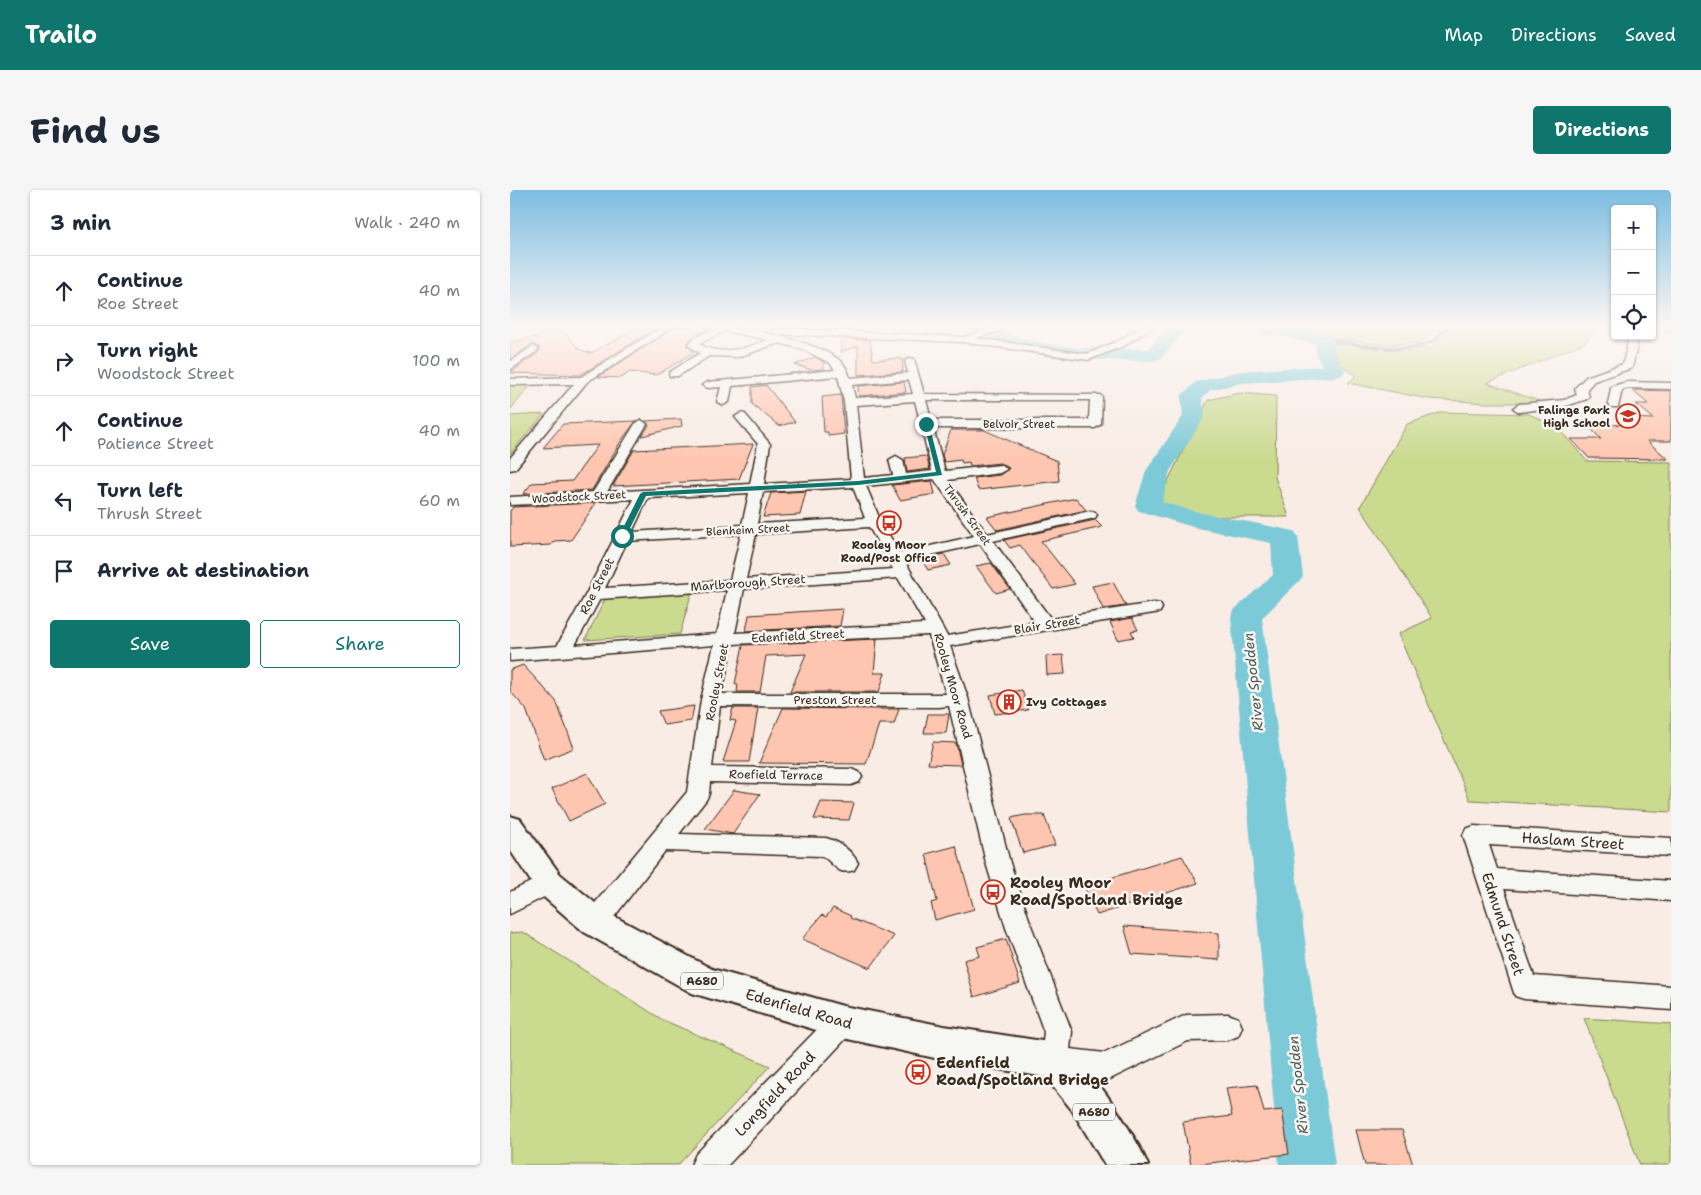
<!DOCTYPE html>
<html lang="en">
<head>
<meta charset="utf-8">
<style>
	:root { --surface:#fff; --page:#f6f6f7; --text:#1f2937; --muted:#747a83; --line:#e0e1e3; --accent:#0f766e }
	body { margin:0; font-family:"Shantell Sans",sans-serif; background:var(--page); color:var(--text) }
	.controls { position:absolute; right:15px; top:15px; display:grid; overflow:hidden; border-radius:5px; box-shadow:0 1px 4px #0004 }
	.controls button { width:45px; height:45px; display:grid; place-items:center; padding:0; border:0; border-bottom:1px solid var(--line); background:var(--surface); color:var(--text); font:25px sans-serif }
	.stop { position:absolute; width:15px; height:15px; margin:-11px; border:4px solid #0f766e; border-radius:50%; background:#fff }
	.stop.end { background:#0f766e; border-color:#fff; box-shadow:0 1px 5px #0008 }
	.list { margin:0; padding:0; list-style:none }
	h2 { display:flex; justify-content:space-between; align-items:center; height:65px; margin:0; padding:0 20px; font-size:21px }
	h2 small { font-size:16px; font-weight:400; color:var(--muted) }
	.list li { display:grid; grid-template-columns:32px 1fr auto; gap:15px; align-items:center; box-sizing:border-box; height:70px; padding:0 20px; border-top:1px solid var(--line) }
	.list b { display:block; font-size:19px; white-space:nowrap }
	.list p { margin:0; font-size:16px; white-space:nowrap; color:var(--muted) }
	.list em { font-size:16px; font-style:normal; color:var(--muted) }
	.actions { display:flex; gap:10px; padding:15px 20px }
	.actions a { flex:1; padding:11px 0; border:1px solid var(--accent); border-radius:5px; text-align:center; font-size:18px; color:var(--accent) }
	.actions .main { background:var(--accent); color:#fff }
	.icon { flex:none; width:28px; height:28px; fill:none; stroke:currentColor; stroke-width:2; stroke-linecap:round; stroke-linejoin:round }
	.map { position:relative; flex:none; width:1161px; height:975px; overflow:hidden; border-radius:5px }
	header { display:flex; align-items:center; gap:30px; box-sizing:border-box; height:70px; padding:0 25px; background:var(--accent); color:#fff }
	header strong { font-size:24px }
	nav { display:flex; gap:28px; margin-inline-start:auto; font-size:18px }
	.intro { display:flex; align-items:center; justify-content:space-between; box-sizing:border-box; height:120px; padding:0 30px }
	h1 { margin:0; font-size:35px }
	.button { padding:12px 22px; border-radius:5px; background:var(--accent); color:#fff; font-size:18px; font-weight:700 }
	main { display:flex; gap:30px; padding:0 30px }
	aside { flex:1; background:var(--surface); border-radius:5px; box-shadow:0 1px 4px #0004 }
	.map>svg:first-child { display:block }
</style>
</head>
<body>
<header>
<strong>Trailo</strong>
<nav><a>Map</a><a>Directions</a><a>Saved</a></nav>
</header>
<div class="intro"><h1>Find us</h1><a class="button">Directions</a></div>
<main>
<aside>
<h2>3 min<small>Walk · 240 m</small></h2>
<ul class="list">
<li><svg class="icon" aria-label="ahead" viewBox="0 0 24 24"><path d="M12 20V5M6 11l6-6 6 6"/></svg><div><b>Continue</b><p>Roe Street</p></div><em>40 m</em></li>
<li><svg class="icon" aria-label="right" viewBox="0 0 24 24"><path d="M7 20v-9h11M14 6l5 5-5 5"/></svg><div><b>Turn right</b><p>Woodstock Street</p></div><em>100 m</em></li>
<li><svg class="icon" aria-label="ahead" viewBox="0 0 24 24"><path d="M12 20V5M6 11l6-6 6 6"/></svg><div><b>Continue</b><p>Patience Street</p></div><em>40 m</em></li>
<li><svg class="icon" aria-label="left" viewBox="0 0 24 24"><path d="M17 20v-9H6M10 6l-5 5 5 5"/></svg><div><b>Turn left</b><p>Thrush Street</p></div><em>60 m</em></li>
<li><svg class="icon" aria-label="arrive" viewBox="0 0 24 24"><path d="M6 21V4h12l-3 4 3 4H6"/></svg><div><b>Arrive at destination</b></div></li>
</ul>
<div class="actions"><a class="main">Save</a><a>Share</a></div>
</aside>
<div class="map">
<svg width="1161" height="975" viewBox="0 0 1161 975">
	<rect width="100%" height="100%" fill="#f8ece5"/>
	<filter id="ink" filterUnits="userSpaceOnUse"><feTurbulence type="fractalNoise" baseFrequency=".02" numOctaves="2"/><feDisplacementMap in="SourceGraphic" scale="10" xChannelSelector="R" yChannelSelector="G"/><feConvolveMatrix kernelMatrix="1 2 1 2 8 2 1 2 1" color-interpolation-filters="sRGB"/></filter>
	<g filter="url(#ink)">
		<!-- green -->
		<g fill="#cada8e" stroke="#828256">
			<path d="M749 135H831L847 140 871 141 874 135H932L910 153 879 155 818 148Z"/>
			<path d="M949 135H1087L1074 153 977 193 1035 213H977L919 209 838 193 846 186C831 177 825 169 820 153L887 160 920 158Z"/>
			<path d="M0 194H22L0 220Z"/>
			<path d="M729 203 766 206 765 287 779 327H697L645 317 698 210Z"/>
			<path d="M932 222 1019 224 1048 238 1077 271 1161 272V622L960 610 888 444 922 428 850 317 897 234Z"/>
			<path d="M34 224 0 264V226Z"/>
			<path d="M182 401 170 444 75 450 96 407Z"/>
			<path d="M13 742 153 830 260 876 168 975H0V743Z"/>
			<path d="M1074 828 1161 834V975H1130Z"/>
		</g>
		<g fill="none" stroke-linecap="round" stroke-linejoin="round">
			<!-- stream -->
			<path stroke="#618a8e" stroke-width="3" d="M814 149C843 153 892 165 919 153 928 149 934 141 940 135"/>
			<!-- river -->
			<g fill="#7bcad8" fill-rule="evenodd">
				<path d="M470 135H482L503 146 531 153 569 158 638 159 662 135H680L650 169 643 171C604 170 491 173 467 138Z"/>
				<path d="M721 135H768L820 145 823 149 824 164 835 181 832 185 825 187 731 193 700 200 692 208 695 226 660 281 652 312 687 322 784 341 788 347 793 387 752 428 825 975H769L721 426 725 419 763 385 761 353 683 337 629 321 625 316 636 281 673 226 671 206 686 192 731 181 813 176 806 164 805 153 730 140 724 139Z"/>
			</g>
		</g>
		<!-- building -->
		<g fill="#fec6b1" stroke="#3b2a1e">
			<path d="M133 135 150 136 70 185 0 183 28 163 30 158 22 154 0 170V153L23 147 27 148 38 140H52L70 160 81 163Z"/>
			<path d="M330 135H358L359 141 330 139Z"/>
			<path d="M191 136 199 139 183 146 176 155 184 162 147 185 120 182 111 188 88 187 166 137 186 138Z"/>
			<path d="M331 149 360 150 363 170 392 168 393 182 348 185V156L331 162Z"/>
			<path d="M305 167 314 172V179L302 180 285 175Z"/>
			<path d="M394 192 396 202 349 206 348 196Z"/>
			<path d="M256 195 285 232 269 236 242 214V197Z"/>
			<path d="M1122 200 1161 201V251H1137L1158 269 1079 268 1061 249H1091L1076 234 1121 235 1114 228 1144 229 1126 214H1138Z"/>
			<path d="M331 205 334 244 318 246V242H314L312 207Z"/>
			<path d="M171 229 172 236 132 246 139 235 135 231Z"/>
			<path d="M126 231 111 251 82 300 13 304 22 293 62 291 88 255 33 258 53 234Z"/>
			<path d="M441 240H474L547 271 549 291 468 300 464 288 490 285 499 278 490 273 460 276 459 272 452 273 451 270 434 272 432 265Z"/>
			<path d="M243 254 229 289 103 296 124 260Z"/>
			<path d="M416 266 420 279 397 282 395 268Z"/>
			<path d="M422 291 425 304 390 310 382 295Z"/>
			<path d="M296 301 290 325 253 327 261 303Z"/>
			<path d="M566 308 576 320 487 340 477 327Z"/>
			<path d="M86 313 61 350 44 351 41 355 0 357V321L3 317Z"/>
			<path d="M585 330 592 337 531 351 565 394 543 399 510 355 500 358 494 350Z"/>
			<path d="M434 364 441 375 418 380 411 369Z"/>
			<path d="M481 373 500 399 486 403 466 376Z"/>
			<path d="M603 392 616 416 593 419 582 396Z"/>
			<path d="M333 419 330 436 236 441 239 425Z"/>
			<path d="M622 428 628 440 621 441 624 447 608 450 600 432Z"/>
			<path d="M367 449 364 483H375L369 502H280L296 464 256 466 250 502H227L228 494H225L233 455Z"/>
			<path d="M553 465 555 484 537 485 536 466Z"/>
			<path d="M13 475 46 511 64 558 34 570 16 519 0 501V480Z"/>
			<path d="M512 500 518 520 485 524 480 505Z"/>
			<path d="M184 516 181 531 154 535 148 521Z"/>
			<path d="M223 518H248L239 572H213L226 531 220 530Z"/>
			<path d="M273 518 365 519H389L384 534H369L356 574 249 573Z"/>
			<path d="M418 524H439L436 543H414Z"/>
			<path d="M423 552 446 553 451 575 418 574Z"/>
			<path d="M77 583 95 614 59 631 42 599Z"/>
			<path d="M224 600 250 604 223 644 195 639Z"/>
			<path d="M311 612 344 613 339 630 304 629Z"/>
			<path d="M515 625H534L545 655 513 663 501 628Z"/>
			<path d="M446 656 464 719 425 730 421 713 427 711 416 664Z"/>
			<path d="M672 666 688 693 587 725 574 696Z"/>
			<path d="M323 718 341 726 340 728 384 746 360 778 292 749 312 725 316 727Z"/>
			<path d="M614 736 709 743V770L622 764Z"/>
			<path d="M496 749 510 793 464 807 454 770 470 766 467 757Z"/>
			<path d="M747 895 754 922 772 920 779 964 681 975 673 932 722 926 716 898Z"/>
			<path d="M846 940H892L903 975H855Z"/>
		</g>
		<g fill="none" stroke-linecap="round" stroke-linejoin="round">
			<!-- minor casing -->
			<g stroke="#3b2a1e" stroke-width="3">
				<g id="minor">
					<path d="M155 135H166L77 192 5 279 0 280V268L64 194 0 195V189L71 187Z"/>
					<path d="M197 135C227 135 304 150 328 169 334 173 338 181 340 188L398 183 395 171 400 168 404 169 414 204 590 205 592 207 591 234 585 238H423L435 281 490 275 497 279 490 283 438 290 477 344 580 321 585 322 587 325 585 328 483 351 541 429 644 413 650 414 652 418 650 422 644 423 440 456 458 508 500 673 522 738 562 842 560 859 595 863 676 825 718 824 728 828 732 837 728 846 718 850 678 851 596 891 545 885 535 881 531 871 534 842 496 738 476 673 439 516 429 517 210 516 202 577 341 579 349 582 352 587 349 592 341 595 200 592 199 604 196 610 169 644 316 648C330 652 341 660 348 673L344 680C326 686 326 674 312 666L155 661 94 740 85 743 76 740 72 732 76 724 177 602 191 510 204 455 0 471V459L47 456 76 404 124 309 0 315V307L83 302 125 234 131 230 137 234 97 302 240 294 248 254 225 227 231 223 235 224 260 254 254 294 341 289 334 212 328 186 222 196 219 212 213 215 207 212 211 197 198 198 192 195 198 192 325 180 320 173 292 159 269 153 228 167 199 166 168 186H160L159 184 160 182 190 163 178 155 184 148 204 139 198 137ZM215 141 258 150C235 158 212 167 189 154ZM399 190 403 204 345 208 342 195ZM416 210H580L579 230H421ZM405 211 422 281 396 284 393 270 386 266 379 270 383 285 354 288 346 215ZM424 289 464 346 390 363 371 332 356 296ZM343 297 355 328 247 334 253 302ZM239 303 232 335 122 342 138 308ZM359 337 383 379 236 389 246 344ZM231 344 220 390 95 398 117 351ZM470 354 525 432 437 446 395 371ZM388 388 415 434 225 443 234 399ZM217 400 207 444 65 455 90 409ZM419 445 436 504H212L222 454Z"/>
					<path d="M490 135 493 136V140L466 148 577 164 608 151 634 135H645L616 155 578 170 452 152 266 144 261 141 266 138 455 147Z"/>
					<path d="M1122 146H1132L1128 151 1122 178 1084 191 1077 199 1079 207 1077 209 1056 216 1009 222 1003 218 1009 214 1054 210 1067 205 1065 198 1076 187 1113 174 1118 151Z"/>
					<path d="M23 156 28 159 27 161 0 180V172Z"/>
					<path d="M1117 192 1161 193V199L1118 198 1112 200 1108 217H1100L1098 215 1101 198 1103 196Z"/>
					<path d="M964 636 1161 648V666L979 655 987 679 1161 691V711L994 699 1024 786 1161 796V820L1014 809 1005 806 953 645 956 639Z"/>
					<path d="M39 683 48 686 51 693 48 700 0 724V702Z"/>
					<path d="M333 819 343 823 347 832 343 841 218 975H181L186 964 323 823Z"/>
				</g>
			</g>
			<!-- major casing -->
			<g stroke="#3b2a1e" stroke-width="4">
				<g id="major">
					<path d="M1152 135H1161V140Z"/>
					<path d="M0 626 10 629 50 684 96 722 202 779 333 816 434 836 545 853C550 855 555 857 559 860 584 882 625 944 638 975H595L562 920 535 887 434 870 333 848 182 803 74 742 28 702 0 660Z"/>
				</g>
			</g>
			<!-- minor -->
			<use href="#minor" fill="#f6f6f2" fill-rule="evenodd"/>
			<!-- major -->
			<use href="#major" fill="#f6f6f2" fill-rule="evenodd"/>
		</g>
	</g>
	<!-- sky -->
	<linearGradient id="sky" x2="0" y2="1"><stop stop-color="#7cbde2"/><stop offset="0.5" stop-color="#fcf6f3"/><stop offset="1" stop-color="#fcf6f3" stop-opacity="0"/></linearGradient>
	<rect width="1161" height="271" fill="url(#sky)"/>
	<!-- route -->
	<path fill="#0f766e" d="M416 232 419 234 432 285 348 295 136 306 116 346 112 348 109 346 130 304 133 302 348 291 426 282 414 234Z"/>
	<!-- icons -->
	<defs>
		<g id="school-ring" transform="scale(1.25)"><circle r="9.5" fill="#f6f6f2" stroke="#c8321e" stroke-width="1.5"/><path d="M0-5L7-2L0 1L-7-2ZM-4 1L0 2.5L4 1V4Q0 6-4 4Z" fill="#c8321e"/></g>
		<g id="bus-ring" transform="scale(1.25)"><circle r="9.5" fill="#f6f6f2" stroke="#c8321e" stroke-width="1.5"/><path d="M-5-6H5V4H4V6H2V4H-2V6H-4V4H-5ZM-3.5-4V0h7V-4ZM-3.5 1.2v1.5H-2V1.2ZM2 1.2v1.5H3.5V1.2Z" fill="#c8321e"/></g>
		<g id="building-ring" transform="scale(1.25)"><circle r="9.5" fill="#f6f6f2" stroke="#c8321e" stroke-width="1.5"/><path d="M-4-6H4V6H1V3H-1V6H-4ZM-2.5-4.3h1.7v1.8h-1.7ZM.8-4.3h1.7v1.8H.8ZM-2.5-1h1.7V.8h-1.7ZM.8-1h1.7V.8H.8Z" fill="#c8321e"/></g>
	</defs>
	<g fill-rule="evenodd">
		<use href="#school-ring" x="1118" y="226"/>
		<use href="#bus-ring" x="379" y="333"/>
		<use href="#building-ring" x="499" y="512"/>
		<use href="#bus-ring" x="483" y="702"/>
		<use href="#bus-ring" x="408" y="882"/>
	</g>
	<g text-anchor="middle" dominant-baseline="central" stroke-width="5" stroke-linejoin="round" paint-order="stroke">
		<!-- far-poi labels -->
		<g font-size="11" font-weight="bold" fill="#3b2a1e" stroke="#f6f6f2" text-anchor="end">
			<text x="1100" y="220">Falinge Park<tspan x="1100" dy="13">High School</tspan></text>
			<text x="379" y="355" text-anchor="middle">Rooley Moor<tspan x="379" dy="13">Road/Post Office</tspan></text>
		</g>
		<!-- far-street labels -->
		<g font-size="11" fill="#3b2a1e" stroke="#f6f6f2">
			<text x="509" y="234">Belvoir Street</text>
			<text transform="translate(69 307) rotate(-3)">Woodstock Street</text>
			<text transform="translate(457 325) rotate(54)">Thrush Street</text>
			<text transform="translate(238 340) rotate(-3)">Blenheim Street</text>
		</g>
		<!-- shield labels -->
		<g fill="#f6f6f2" stroke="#73675e" stroke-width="1">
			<rect x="171" y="782.5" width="42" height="17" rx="4"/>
			<rect x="563" y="913.5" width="42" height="17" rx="4"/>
		</g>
		<g font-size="11" font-weight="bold" fill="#3b2a1e">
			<text x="192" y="791">A680</text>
			<text x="584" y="922">A680</text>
		</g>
		<!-- street labels -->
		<g font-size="12" fill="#3b2a1e" stroke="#f6f6f2">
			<text transform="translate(238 393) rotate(-4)">Marlborough Street</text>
			<text transform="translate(87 396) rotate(-63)">Roe Street</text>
			<text transform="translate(537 435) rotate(-9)">Blair Street</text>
			<text transform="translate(288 446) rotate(-3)">Edenfield Street</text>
			<text transform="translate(207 492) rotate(-79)">Rooley Street</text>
			<text transform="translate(443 496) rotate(74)">Rooley Moor Road</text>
			<text x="325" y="510">Preston Street</text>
			<text transform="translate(266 585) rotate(1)">Roefield Terrace</text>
		</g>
		<!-- poi labels -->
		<g font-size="12" font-weight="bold" fill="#3b2a1e" stroke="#f6f6f2" text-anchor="start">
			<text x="516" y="512">Ivy Cottages</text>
		</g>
		<!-- water labels -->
		<g font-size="14" font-style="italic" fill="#4e5a56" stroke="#f6f6f2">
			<text transform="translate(743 492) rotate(-96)">River Spodden</text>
			<text transform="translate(788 895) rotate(-96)">River Spodden</text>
		</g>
		<!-- near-street labels -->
		<g font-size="15" fill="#3b2a1e" stroke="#f6f6f2">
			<text transform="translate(1063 651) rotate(4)">Haslam Street</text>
			<text transform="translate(993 734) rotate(72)">Edmund Street</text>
			<text transform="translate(289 819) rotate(16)">Edenfield Road</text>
			<text transform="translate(265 904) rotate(-47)">Longfield Road</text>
		</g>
		<!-- near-poi labels -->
		<g font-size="15" font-weight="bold" fill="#3b2a1e" stroke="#f6f6f2" text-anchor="start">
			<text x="500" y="693">Rooley Moor<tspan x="500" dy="17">Road/Spotland Bridge</tspan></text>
			<text x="426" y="873">Edenfield<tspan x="426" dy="17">Road/Spotland Bridge</tspan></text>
		</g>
	</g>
</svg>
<div class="controls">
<button>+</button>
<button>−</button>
<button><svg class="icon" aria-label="locate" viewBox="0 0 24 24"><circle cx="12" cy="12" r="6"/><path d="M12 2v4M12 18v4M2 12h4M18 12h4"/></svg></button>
</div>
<div class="stop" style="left:112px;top:346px"></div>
<div class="stop end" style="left:416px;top:234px"></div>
</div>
</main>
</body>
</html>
